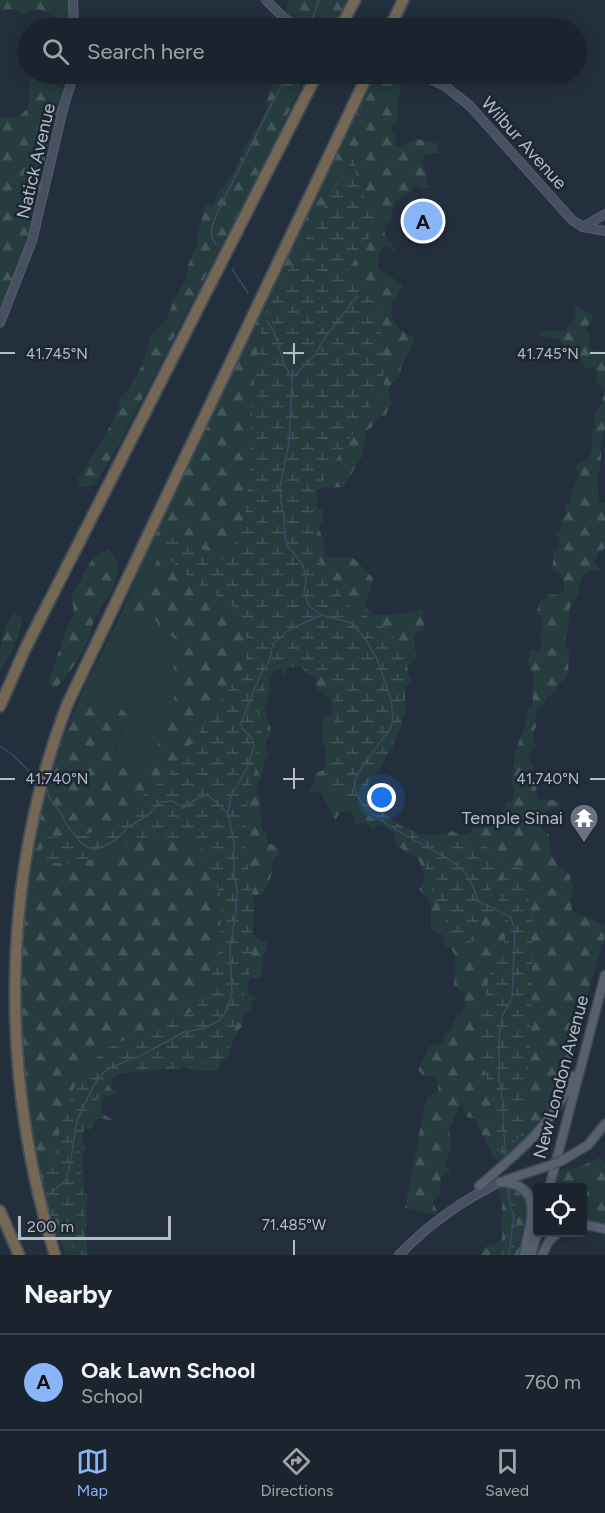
<!DOCTYPE html>
<html lang="en">
<head>
<meta charset="utf-8">
<style>
	:root { --surface:#1b232e; --page:#282f3a; --text:#f1f3f6; --muted:#a0a4aa; --line:#39404a; --accent:#8ab4f8 }
	body { margin:0; font-family:Figtree,sans-serif; background:var(--page); color:var(--text) }
	.controls { position:absolute; right:18px; bottom:18px; display:grid; overflow:hidden; border-radius:6px; box-shadow:0 3px 15px #0003 }
	.controls button { width:54px; height:54px; display:grid; place-items:center; padding:0; border:0; border-bottom:2px solid var(--line); background:var(--surface); color:var(--text); font:30px sans-serif }
	.scale { position:absolute; left:18px; bottom:15px; width:153px; box-sizing:border-box; padding-left:6px; border:3px solid #b4bcc9; border-top:0; font-size:16px; line-height:21px; white-space:nowrap; color:#b4bcc9; -webkit-text-stroke:4px #1d2633; paint-order:stroke }
	.you { position:absolute; left:382px; top:798px; width:21px; height:21px; margin:-15px; border:4px solid #fff; border-radius:50%; background:#1a73e8; box-shadow:0 0 0 9px #1a73e833 }
	.badge { display:grid; place-items:center; width:39px; height:39px; border-radius:50%; background:var(--accent); color:#111; font-size:20px; font-weight:700 }
	.pin { position:absolute; translate:-50% -50%; border:3px solid #fff; box-shadow:0 2px 6px #0006 }
	.list { margin:0; padding:0; list-style:none }
	h2 { display:flex; justify-content:space-between; align-items:center; height:78px; margin:0; padding:0 24px; font-size:26px }
	h2 small { font-size:20px; font-weight:400; color:var(--muted) }
	.list li { display:grid; grid-template-columns:39px 1fr auto; gap:18px; align-items:center; box-sizing:border-box; height:96px; padding:0 24px; border-top:2px solid var(--line) }
	.list b { display:block; font-size:22px; white-space:nowrap }
	.list p { margin:0; font-size:20px; white-space:nowrap; color:var(--muted) }
	.list em { font-size:20px; font-style:normal; color:var(--muted) }
	.icon { flex:none; width:33px; height:33px; fill:none; stroke:currentColor; stroke-width:2; stroke-linecap:round; stroke-linejoin:round }
	.map { position:relative; flex:none; width:605px; height:1255px; overflow:hidden }
	.search { position:absolute; background:var(--surface); box-shadow:0 3px 15px #0003; left:18px; right:18px; top:18px; height:66px; display:flex; align-items:center; gap:15px; box-sizing:border-box; padding:0 21px; border-radius:33px; color:var(--muted); font-size:22px }
	.sheet { height:174px; background:var(--surface) }
	nav { display:flex; justify-content:space-around; align-items:center; box-sizing:border-box; height:84px; border-top:2px solid var(--line); background:var(--surface); font-size:16px; color:var(--muted) }
	nav a { display:grid; justify-items:center; gap:3px }
	nav .on { color:var(--accent) }
	.map>svg:first-child { display:block }
</style>
</head>
<body>
<div class="map">
<svg width="605" height="1255" viewBox="0 0 605 1255">
	<defs>
		<pattern id="forest-firs" width="22" height="20" patternUnits="userSpaceOnUse" patternTransform="scale(1.5)"><rect width="22" height="20" fill="#263c3f"/><path d="M5 1l3.5 6h-7zM16 11l3.5 6h-7z" fill="#435659"/></pattern>
		<pattern id="wetland-marsh" width="20" height="14" patternUnits="userSpaceOnUse" patternTransform="scale(1.5)"><rect width="20" height="14" fill="#263c3f"/><path d="M1 5h8M5 5V1M11 12h8M15 12V8" fill="none" stroke="#435659"/></pattern>
	</defs>
	<rect width="100%" height="100%" fill="#242f3e"/>
	<!-- grass -->
	<path fill="#263c3f" d="M146 543 158 547 159 558 157 567 136 597 148 614 153 613C155 617 157 623 160 627 169 636 185 639 182 654L174 660 173 663 175 680 173 716 157 747 138 771 130 773C120 767 116 752 116 740 123 732 130 719 123 709L102 707 96 694 85 686 124 608 146 550Z"/>
	<!-- forest -->
	<g fill="url(#forest-firs)">
		<path d="M0 0H73L75 28H63L56 17 38 9 22 14 12 9 0 10Z"/>
		<path d="M289 0H355L340 28H291L296 20 285 12Z"/>
		<path d="M30 74H46L50 83 68 91 44 196 0 322V116C14 122 28 115 29 99 30 90 28 82 30 74Z"/>
		<path d="M277 74H307L265 161 118 446 95 484 88 487 78 486V479L108 430 119 406 120 399 129 388 143 364 151 335 159 328 168 317 173 302 186 279 188 265 197 245 199 229 206 205 214 204 217 193 222 189 238 165 245 146 260 123 267 108 268 94Z"/>
		<path d="M369 74H403L397 105V120L392 126V131L396 136 395 146H401L417 139 439 144 437 153 426 154 422 161 426 174V184L433 188H421L415 185 413 190C396 198 392 202 391 221L385 226C382 240 393 242 397 253L386 246 383 247 378 256V268L403 285 397 297 393 300C387 320 397 331 416 338L413 341C410 355 401 358 400 376 388 384 386 392 393 404L389 406 386 415 378 417 372 427 366 431 363 455 343 487 320 488 315 492 316 507 323 511V521L320 523 319 530 324 540 325 556 330 558 352 557 373 578 365 607 373 615 402 614 423 609 424 630 417 632 414 637 416 658C407 666 405 670 412 681L405 687V715L400 716 393 749 387 751C385 755 385 760 383 764 380 772 369 776 368 786 367 811 399 829 419 834 430 837 442 834 452 831L458 834H469L474 828 488 827 493 822V815L502 813 506 807 505 803 513 799 514 788 512 784 515 752 526 723 527 709 533 705C533 693 531 688 534 676L528 664 530 650H539L543 643 539 634C544 629 544 622 541 616L536 614 540 601 546 599 548 595 559 594 564 591C565 579 562 571 550 568L553 564V553L559 549V539L556 534 560 531 561 520 565 516V507L570 502C571 490 578 483 579 471L574 466 580 462 587 461C591 451 595 443 591 432L595 427V413L601 405 605 389V429L602 436 600 472 597 473 598 503H605V548L598 553 594 563 602 571H590L584 575 580 582 579 592 569 609 570 619 565 639 566 647 569 651 568 674 564 680 558 684 556 691 546 698 544 704C535 708 534 717 536 727L533 732V742L537 746 532 748 529 752 530 763 534 766 532 780 536 784 537 798C544 802 555 798 561 803L560 806C550 809 542 811 539 823L543 831 549 834C548 857 554 862 571 876L570 880 574 887 571 897 572 911 605 925V936L579 1022 574 1056 546 1114 537 1127 502 1166 493 1156 475 1119 467 1117 461 1104 450 1127V1151L444 1165 450 1170 449 1173 441 1177 439 1195 433 1201 438 1215 405 1208 426 1099 431 1094 438 1092C438 1086 439 1081 434 1076H424L418 1070C421 1062 426 1056 428 1047L442 1043 445 1033 450 1031 456 1016 462 1014 465 1005 464 994 454 986 455 955 451 948 445 947 443 935 431 930V901L419 889C428 879 423 868 417 857 410 856 404 849 397 846L393 827 381 824 373 829 368 824 361 823 355 826V816L348 810 340 812 336 819H334C332 808 324 804 322 794L317 791 309 792 314 783 315 774 323 770C326 763 327 752 325 745 325 741 322 739 322 735 321 728 325 724 324 716L330 715C336 704 328 693 317 691L315 677 305 673 302 667 291 666 287 668 285 675 280 670H273L267 680 271 689C268 697 264 706 266 715 268 723 272 726 271 735L266 740 265 748 269 755 265 760 262 774 257 787 260 799 259 810 262 817 261 827 267 833 268 843 278 847 280 854 273 860C272 878 270 879 263 894L253 895 249 900 253 934 260 941 268 942 266 951 263 955 262 975 260 978H251L248 981V993L257 998 253 1000 250 1010C243 1013 242 1020 242 1027L238 1030 231 1047 219 1063V1070L199 1071 184 1067 176 1071 171 1068H158C148 1075 138 1069 127 1071 123 1072 117 1075 113 1077L111 1088 117 1094 105 1096C92 1116 110 1116 123 1126 114 1121 106 1117 96 1120L93 1127 84 1131 83 1143 87 1148 82 1153 84 1190 88 1198 86 1208 87 1255H65L39 1176 27 1125 19 1001V948L35 818 57 752 85 686 96 694 102 707C112 706 120 704 126 714 127 728 118 732 116 742 114 752 122 769 130 773L138 771 157 747 173 716 175 680 173 663 174 660 182 654C184 640 169 636 160 627 157 623 154 618 152 613L141 619 137 618 132 612C134 587 161 574 158 547L146 542Z"/>
		<path d="M575 305 594 316 586 328 590 337 589 346 591 350 605 353V389L595 381 597 377 596 370 591 367 585 368 582 362 576 360 573 355 567 351 563 343 557 338C550 339 546 336 539 336L541 333 551 330 565 331 575 318Z"/>
		<path d="M108 550C130 567 110 594 98 612 93 621 91 633 87 643 79 660 68 675 55 689L48 682 68 625 74 615 72 595 91 561 101 552Z"/>
		<path d="M15 613 21 617 20 630 12 651 0 672C0 650 0 627 15 613Z"/>
		<path d="M600 1158 605 1162V1228L583 1224 582 1188H550L554 1173C563 1170 572 1169 581 1166 588 1164 592 1160 600 1158Z"/>
		<path d="M499 1183 529 1193 524 1255H481L488 1245 495 1244 502 1239V1197L496 1185Z"/>
	</g>
	<!-- wetland -->
	<g fill="url(#wetland-marsh)">
		<path d="M356 155C352 181 365 200 380 221L347 272 376 302 381 327 384 385 317 490 314 553 347 604 390 630 406 658 401 728 391 749 368 783 374 805 398 824 420 834 450 841 475 843 499 851 489 900 498 905 507 862 523 869 533 923 531 1018 525 1130 502 1157 493 1131 492 1098 479 1049 482 1015 491 965 505 941V917L485 913 464 953 452 936 427 879 424 854 371 817 342 804 326 777 327 757 334 725 333 693 322 676 298 666 274 671 257 707 263 742 248 796 244 845 254 902 251 968 227 1059 169 1069 116 1074 96 1102 79 1142 85 1222V1255H76L71 1245 65 1222 48 1215 39 1186 53 1160 63 1117 75 1085 104 1049 196 1010 218 961 222 901 206 854 196 843 154 835 131 841 94 859 70 864 38 862 44 837 81 836 124 819 142 796 170 774 246 665V631L232 605 195 582 167 557 166 539 178 537 227 561C233 547 241 532 244 518 256 448 245 375 268 306L338 182Z"/>
		<path d="M498 1195H510L518 1211 514 1255H492L506 1238 512 1218Z"/>
	</g>
	<g fill="none" stroke-linecap="round" stroke-linejoin="round">
		<!-- stream -->
		<g stroke="#394c67" stroke-width="1.5">
			<path d="M309 28 319 0"/>
			<path d="M216 244C208 234 213 224 217 213L287 74"/>
			<path d="M232 269 248 293"/>
			<path d="M267 321 274 332 285 366 292 378 289 442 280 487 281 502 284 516 285 538 287 545 303 565 306 579 304 593 310 607 322 615 352 623 366 640 377 659 391 699 393 721 390 729C382 741 361 765 356 778 341 814 441 849 461 868 470 877 474 889 478 901L511 917 515 931 512 998 502 1017 499 1040V1079L504 1107 503 1121 506 1157"/>
			<path d="M293 377 315 355 324 339 357 296"/>
			<path d="M0 746 13 755 34 776"/>
			<path d="M47 789 49 797 61 813 66 824 82 844 92 849H97L116 840 128 827 147 816 161 802 173 801 183 808 200 797 208 795 228 813"/>
			<path d="M508 1188 511 1209 514 1215 509 1255"/>
			<path d="M44 1199 65 1181 70 1164 77 1120 94 1085 104 1072 114 1066 140 1056 184 1032 205 1028 220 1020 226 1011 232 994 230 950 236 909 237 890 234 872V843L228 813 231 796 248 766 254 746 253 740 242 728 241 723 261 673 269 662 273 644 290 629 320 616"/>
		</g>
		<!-- secondary casing -->
		<g stroke="#565f6c" stroke-width="10">
			<g id="secondary">
				<path d="M73 0 74 28"/>
				<path d="M266 0 284 18 300 28"/>
				<path d="M419 74 445 86 470 106 572 220 583 227 605 231"/>
				<path d="M583 227 605 214"/>
				<path d="M0 323 32 241 64 105 74 74"/>
				<path d="M399 1255C428 1225 463 1200 500 1182"/>
			</g>
		</g>
		<!-- primary casing -->
		<g stroke="#414a57" stroke-width="11">
			<g id="primary">
				<path d="M563 1160 588 1145 605 1124"/>
				<path d="M506 1180 551 1165"/>
				<path d="M500 1182C547 1184 529 1224 524 1255"/>
				<path d="M479 1186C520 1151 551 1127 574 1076"/>
				<path d="M549 1188 605 975"/>
				<path d="M582 1224 605 1229"/>
				<path d="M531 1255 538 1231"/>
				<path d="M542 1255 549 1241 559 1232"/>
			</g>
		</g>
		<!-- highway casing -->
		<g stroke="#434c59" stroke-width="14">
			<g id="highway">
				<path d="M340 28 355 0"/>
				<path d="M390 28 403 0"/>
				<path d="M0 706 26 647 317 74"/>
				<path d="M0 1211 19 1255"/>
				<path d="M55 1255C0 1077 0 880 67 705L368 74"/>
			</g>
		</g>
		<!-- secondary -->
		<use href="#secondary" stroke="#465061" stroke-width="8"/>
		<!-- primary -->
		<use href="#primary" stroke="#56606e" stroke-width="8"/>
		<!-- highway -->
		<use href="#highway" stroke="#746855" stroke-width="10"/>
		<!-- primary-bridge casing -->
		<g stroke="#414a57" stroke-width="11" stroke-linecap="butt">
			<path id="primary-bridge" d="M551 1165 563 1160"/>
		</g>
		<!-- primary-bridge -->
		<use href="#primary-bridge" stroke="#56606e" stroke-width="8"/>
	</g>
	<!-- ticks -->
	<path fill="none" stroke="#b4bcc9" stroke-width="2" d="M294 343V364M0 353H15M283 353H304M590 353H605M294 768V789M0 779H15M283 779H304M590 779H605M294 1240V1255"/>
	<!-- icons -->
	<defs>
		<g id="temple-pin" transform="scale(1.5)"><path d="M0 17L-7.5 6A9.5 9.5 0 1 1 7.5 6Z" fill="#6b7280" stroke="#1d2633"/><path d="M0-6L5-2H3V0L6.5 2.5H4V6H1.5V3h-3V6H-4V2.5H-6.5L-3 0V-2H-5Z" fill="#fff"/></g>
	</defs>
	<g fill-rule="evenodd">
		<use href="#temple-pin" x="584" y="818"/>
	</g>
	<g text-anchor="middle" dominant-baseline="central" stroke-width="5" stroke-linejoin="round" paint-order="stroke">
		<!-- street labels -->
		<g font-size="18" fill="#b4bcc9" stroke="#1d2633">
			<text transform="translate(524 143) rotate(48)">Wilbur Avenue</text>
			<text transform="translate(36 161) rotate(-77)">Natick Avenue</text>
			<text transform="translate(561 1077) rotate(-75)">New London Avenue</text>
		</g>
		<!-- poi labels -->
		<g font-size="18" fill="#b4bcc9" stroke="#1d2633" text-anchor="end">
			<text x="563" y="818">Temple Sinai</text>
		</g>
	</g>
	<g font-size="15" text-anchor="middle" fill="#b4bcc9" stroke="#1d2633" stroke-width="5" stroke-linejoin="round" paint-order="stroke">
		<text x="57" y="359">41.745°N</text>
		<text x="548" y="359">41.745°N</text>
		<text x="57" y="784">41.740°N</text>
		<text x="548" y="784">41.740°N</text>
		<text x="294" y="1230">71.485°W</text>
	</g>
</svg>
<div class="controls">
<button><svg class="icon" aria-label="locate" viewBox="0 0 24 24"><circle cx="12" cy="12" r="6"/><path d="M12 2v4M12 18v4M2 12h4M18 12h4"/></svg></button>
</div>
<div class="scale">200 m</div>
<div class="you"></div>
<div class="pin badge" style="left:423px;top:221px">A</div>
<div class="search"><svg class="icon" aria-label="search" viewBox="0 0 24 24"><circle cx="10" cy="10" r="6"/><path d="M15 15l6 6"/></svg>Search here</div>
</div>
<section class="sheet">
<h2>Nearby<small></small></h2>
<ul class="list">
<li><span class="badge">A</span><div><b>Oak Lawn School</b><p>School</p></div><em>760 m</em></li>
</ul>
</section>
<nav>
<a class="on"><svg class="icon" aria-label="map" viewBox="0 0 24 24"><path d="M3 6l6-2 6 2 6-2v14l-6 2-6-2-6 2zM9 4v14M15 6v14"/></svg>Map</a>
<a><svg class="icon" aria-label="directions" viewBox="0 0 24 24"><path d="M12 3l9 9-9 9-9-9zM9 14v-3h6M13 9l2 2-2 2"/></svg>Directions</a>
<a><svg class="icon" aria-label="saved" viewBox="0 0 24 24"><path d="M7 4h10v16l-5-4-5 4z"/></svg>Saved</a>
</nav>
</body>
</html>
